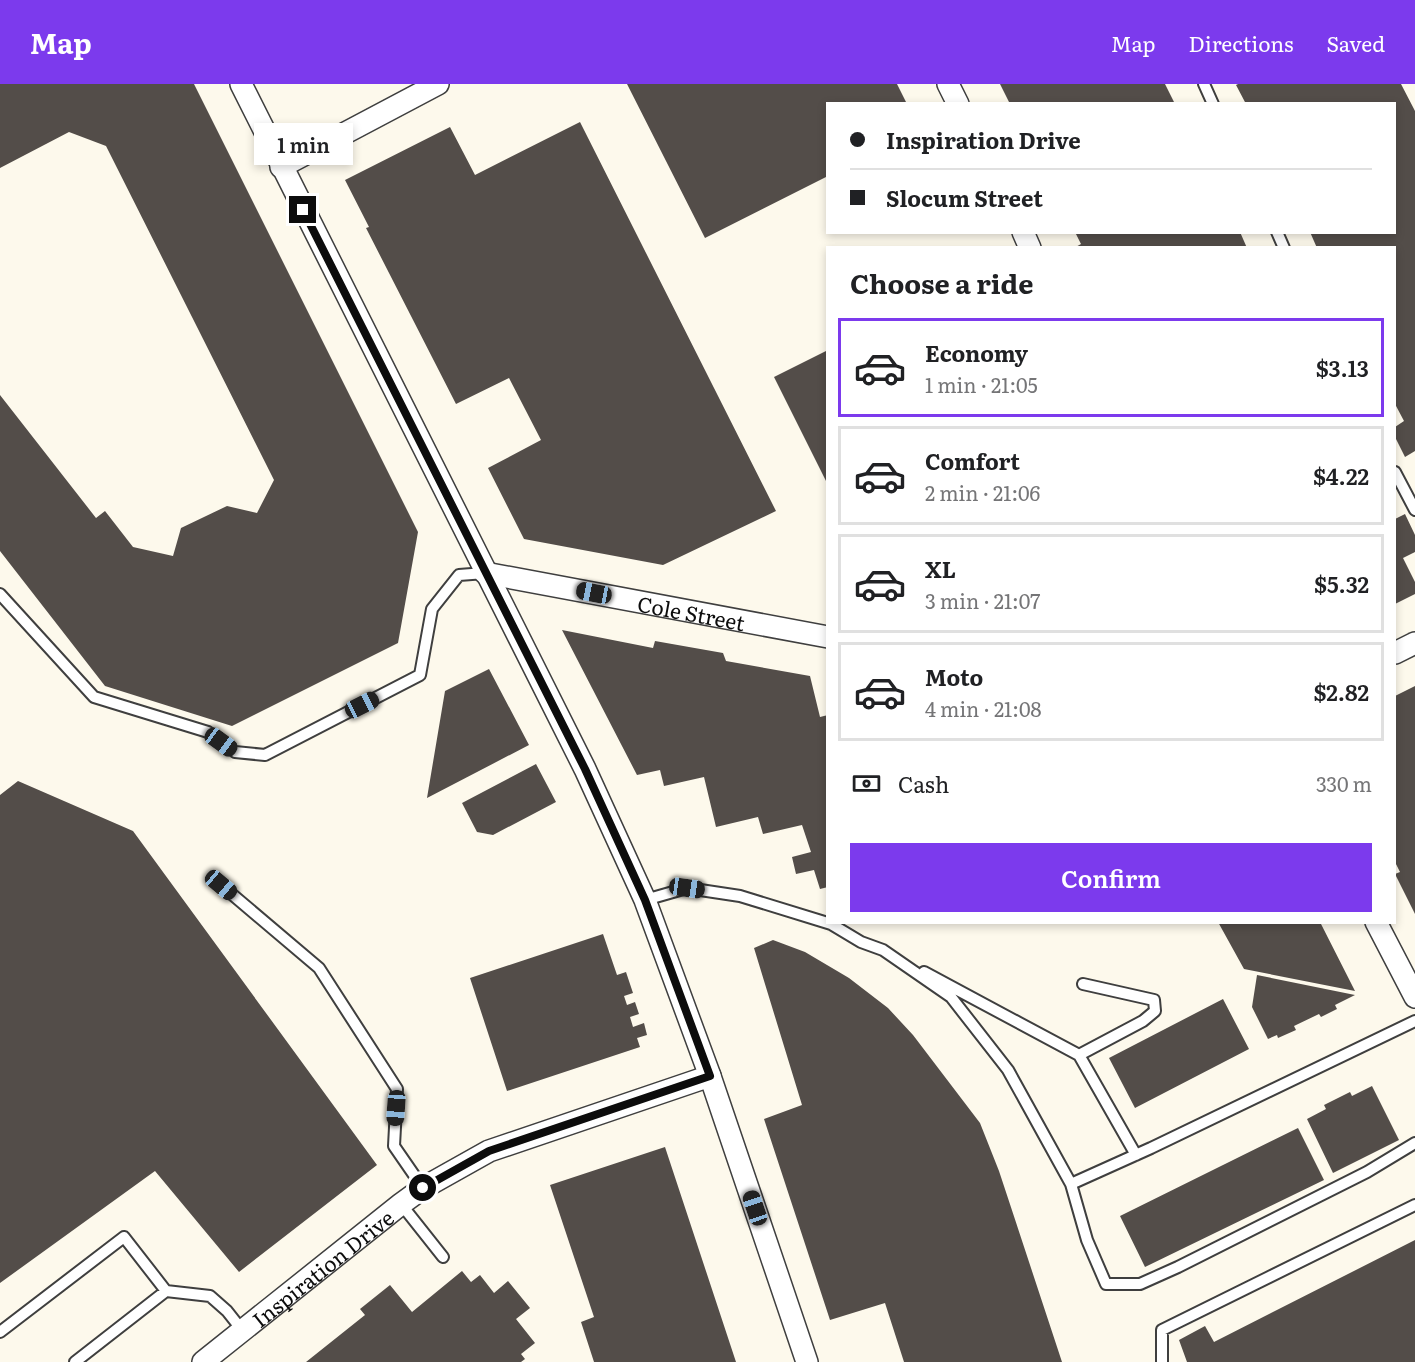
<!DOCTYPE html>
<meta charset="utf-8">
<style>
:root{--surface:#fff;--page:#f2f2f2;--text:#202124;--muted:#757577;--line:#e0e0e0;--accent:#7c3aed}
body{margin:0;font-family:Literata,serif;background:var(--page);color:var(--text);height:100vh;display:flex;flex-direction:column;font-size:22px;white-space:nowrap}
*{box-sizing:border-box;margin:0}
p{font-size:20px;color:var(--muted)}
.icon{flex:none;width:33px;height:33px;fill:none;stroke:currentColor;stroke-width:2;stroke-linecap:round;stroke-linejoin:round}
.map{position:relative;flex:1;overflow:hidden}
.panel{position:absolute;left:826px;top:162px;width:570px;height:678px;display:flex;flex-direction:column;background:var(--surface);border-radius:0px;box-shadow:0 3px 9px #0003}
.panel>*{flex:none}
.top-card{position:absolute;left:826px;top:18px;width:570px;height:132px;border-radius:0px;box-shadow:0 3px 9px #0003;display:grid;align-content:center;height:132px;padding:0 24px;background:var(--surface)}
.end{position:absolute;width:27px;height:27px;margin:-14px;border:8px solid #0c0c0c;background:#fff;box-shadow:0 0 0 3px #fff}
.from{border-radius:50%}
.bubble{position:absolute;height:42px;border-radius:0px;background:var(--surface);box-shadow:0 3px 9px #0003;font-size:20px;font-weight:600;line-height:42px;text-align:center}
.car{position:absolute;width:18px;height:36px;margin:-18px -9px;border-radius:8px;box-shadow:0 0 4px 2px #0007;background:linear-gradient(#222 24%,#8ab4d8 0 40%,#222 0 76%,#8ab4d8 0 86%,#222 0)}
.top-card b{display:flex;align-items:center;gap:21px;height:57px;font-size:22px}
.top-card b+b{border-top:2px solid var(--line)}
.top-card i{width:15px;height:15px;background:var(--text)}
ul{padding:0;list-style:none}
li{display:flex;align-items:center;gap:18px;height:99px;margin:0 12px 9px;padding:0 12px;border:3px solid var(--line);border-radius:0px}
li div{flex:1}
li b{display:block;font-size:22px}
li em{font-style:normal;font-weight:600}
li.active{border-color:var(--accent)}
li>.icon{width:54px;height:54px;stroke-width:1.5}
h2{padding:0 24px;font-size:27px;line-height:72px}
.pay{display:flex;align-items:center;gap:15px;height:66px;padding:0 24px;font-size:22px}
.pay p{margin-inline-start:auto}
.action{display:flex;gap:12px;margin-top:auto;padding:12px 24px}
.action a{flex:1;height:69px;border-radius:0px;background:var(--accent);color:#fff;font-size:24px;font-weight:600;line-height:69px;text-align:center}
header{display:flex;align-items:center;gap:36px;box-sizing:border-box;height:84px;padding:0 30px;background:var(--accent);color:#fff}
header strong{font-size:28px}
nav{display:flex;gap:33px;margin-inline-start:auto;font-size:21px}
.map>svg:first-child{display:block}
.building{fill:#534d49}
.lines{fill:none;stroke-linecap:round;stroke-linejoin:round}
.service-casing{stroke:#3f3f3f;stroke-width:14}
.minor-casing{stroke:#3f3f3f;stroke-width:24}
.service{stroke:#fff;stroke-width:10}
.minor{stroke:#fff;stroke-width:21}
.route{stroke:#0c0c0c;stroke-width:8}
.labels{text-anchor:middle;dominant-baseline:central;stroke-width:6;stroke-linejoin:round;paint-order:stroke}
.street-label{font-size:21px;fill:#0c0c0c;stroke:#fff}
</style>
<header>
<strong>Map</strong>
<nav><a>Map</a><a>Directions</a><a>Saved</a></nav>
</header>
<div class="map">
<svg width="1415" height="1278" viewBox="0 0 1415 1278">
<rect width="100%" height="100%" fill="#fdf9ec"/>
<path class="building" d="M0,0h194l224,448 -20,111 -166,83 -127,-40 -105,-135v-156l96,123 9,-7 28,36 40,9 8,-28 46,-22 30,7 17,-33 -168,-334 -37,-14 -69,36z
M627,0h270l10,20h-79v72l-123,62z
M1000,0h165l10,20h-165z
M1238,0h163l14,27v340l-10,6 -10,-20v-10l9,-6 -9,-17v-156h-78l-7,-16h85v-128h-149l-10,-19z
M580,38l196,389 -113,54 -139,-26 -36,-71 53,-28 -32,-62 -53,26 -90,-176 3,-1 -24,-47 105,-53 25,48z
M1075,148h165l7,16h-173l7,-4z
M828,266v135l-54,-108z
M1405,430l10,21v17l-12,6 12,24v12l-20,10v-85z
M562,546l91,18 2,-7 68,12 3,8 84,15 10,41 8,-2v172l-8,2 -6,-19 -18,4 -4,-17 19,-5 -9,-27 -39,9 -5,-17 -42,10 -12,-50 -40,9 -4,-16 -23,5z
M489,585l40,76 -102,53 18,-107z
M1415,602v228l-20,-40 5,-2 -5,-10v-166z
M536,680l20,38 -63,33 -16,-3 -15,-29z
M18,697l115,50 244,334 -138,107 -84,-101 -155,112v-488z
M1218,838h102l35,69 -111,-22z
M603,850l14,41 9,-3 7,21 -9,3 3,9 8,-3 4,12 -9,3 3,10 11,-4 3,12 -10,3 3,9 -133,44 -37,-113z
M773,856l32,12 44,26 39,30 25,27 67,88 19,48 63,191h-158l-19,-59 -55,17 -66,-201 38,-14 -48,-157z
M1257,891l98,20 -20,10 2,4 -16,8 -2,-3 -25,12 2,4 -18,8 -1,-3 -9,4 -16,-32z
M1223,915l26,50 -114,59 -26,-50z
M1372,1002l27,54 -66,33 -26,-54 19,-10 -2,-4 26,-13 2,4z
M1298,1044l26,52 -179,87 -25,-51z
M665,1063l71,215h-142l-13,-40 13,-5 -44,-132z
M1415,1156v122h-228l-8,-22 26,-14 9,16z
M462,1187l9,11 9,-7 14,18 14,-12 22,27 -14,11 19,24 -14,11 4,5 -4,3h-215l59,-47 -5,-6 30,-24 22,27z"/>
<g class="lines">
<g class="service-casing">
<path id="service" d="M1204,0l9,20
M1277,148l7,16
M1395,388l20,38
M0,510l94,103 114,35 27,20 30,3 155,-80 12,-66 27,-34 26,-2
M221,801l98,83 78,121 -3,57 29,42
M645,816l42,-12 53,8 91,28 30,18 22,8 68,47 57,73 63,114 80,-36 264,-127
M924,888l155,83 57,100
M1079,971l64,-34 12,-10 -1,-11 -71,-16
M1071,1100l16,56 19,44h34l38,-17 189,-95 48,-29
M401,1120l42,53
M0,1248l124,-95 42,54
M75,1278l91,-71 44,5 17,15 15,19
M1162,1278v-32l253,-125"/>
</g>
<g class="minor-casing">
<g id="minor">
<path d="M241,0l344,685 60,131 65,176 97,286"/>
<path d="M948,0l10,20"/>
<path d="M281,83l157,-83"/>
<path d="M1023,148l7,16"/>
<path id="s1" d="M485,489l343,64"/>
<path d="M1395,569l20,-10"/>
<path d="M1376,838l39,75"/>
<path id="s2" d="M203,1278l198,-158 22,-16 66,-37 221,-75"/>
</g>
</g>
<use href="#service" class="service"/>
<use href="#minor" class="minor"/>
</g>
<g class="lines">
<path class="route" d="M303,126l282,559 60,131 65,176 -221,75 -66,37"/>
</g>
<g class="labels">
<g class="street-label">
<text stroke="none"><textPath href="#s1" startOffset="210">Cole Street</textPath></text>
<text stroke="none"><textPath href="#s2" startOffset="152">Inspiration Drive</textPath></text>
</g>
</g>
</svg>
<i class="end from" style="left:423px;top:1104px"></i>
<i class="end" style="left:303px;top:126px"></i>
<div class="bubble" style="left:254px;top:39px;width:99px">1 min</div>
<i class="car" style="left:594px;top:509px;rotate:281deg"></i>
<i class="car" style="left:362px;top:621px;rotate:63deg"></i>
<i class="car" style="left:221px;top:658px;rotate:126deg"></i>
<i class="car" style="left:221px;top:801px;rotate:130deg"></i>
<i class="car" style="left:687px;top:804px;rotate:98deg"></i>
<i class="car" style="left:396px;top:1024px;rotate:184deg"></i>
<i class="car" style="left:755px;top:1124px;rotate:341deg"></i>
<div class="top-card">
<b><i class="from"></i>Inspiration Drive</b>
<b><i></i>Slocum Street</b>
</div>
<section class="panel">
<h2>Choose a ride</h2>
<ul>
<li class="active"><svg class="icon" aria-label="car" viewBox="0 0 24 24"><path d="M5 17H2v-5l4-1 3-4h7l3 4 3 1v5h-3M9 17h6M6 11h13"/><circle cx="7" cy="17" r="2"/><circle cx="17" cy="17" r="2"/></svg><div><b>Economy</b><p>1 min · 21:05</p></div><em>$3.13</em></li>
<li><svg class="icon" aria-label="car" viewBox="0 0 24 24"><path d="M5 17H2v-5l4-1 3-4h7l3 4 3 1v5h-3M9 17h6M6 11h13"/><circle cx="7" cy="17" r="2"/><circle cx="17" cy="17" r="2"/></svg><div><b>Comfort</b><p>2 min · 21:06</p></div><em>$4.22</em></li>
<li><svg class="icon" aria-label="car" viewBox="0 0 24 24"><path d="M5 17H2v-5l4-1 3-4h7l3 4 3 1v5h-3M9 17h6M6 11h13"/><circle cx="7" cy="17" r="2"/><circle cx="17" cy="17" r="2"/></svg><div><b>XL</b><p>3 min · 21:07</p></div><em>$5.32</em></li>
<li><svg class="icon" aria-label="car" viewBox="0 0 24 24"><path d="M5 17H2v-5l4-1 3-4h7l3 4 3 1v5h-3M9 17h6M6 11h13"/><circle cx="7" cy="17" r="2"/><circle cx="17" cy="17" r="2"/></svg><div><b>Moto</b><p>4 min · 21:08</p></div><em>$2.82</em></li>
</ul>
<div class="pay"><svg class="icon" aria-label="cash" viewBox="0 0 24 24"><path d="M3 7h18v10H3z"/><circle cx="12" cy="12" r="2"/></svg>Cash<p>330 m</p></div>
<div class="action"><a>Confirm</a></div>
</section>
</div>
